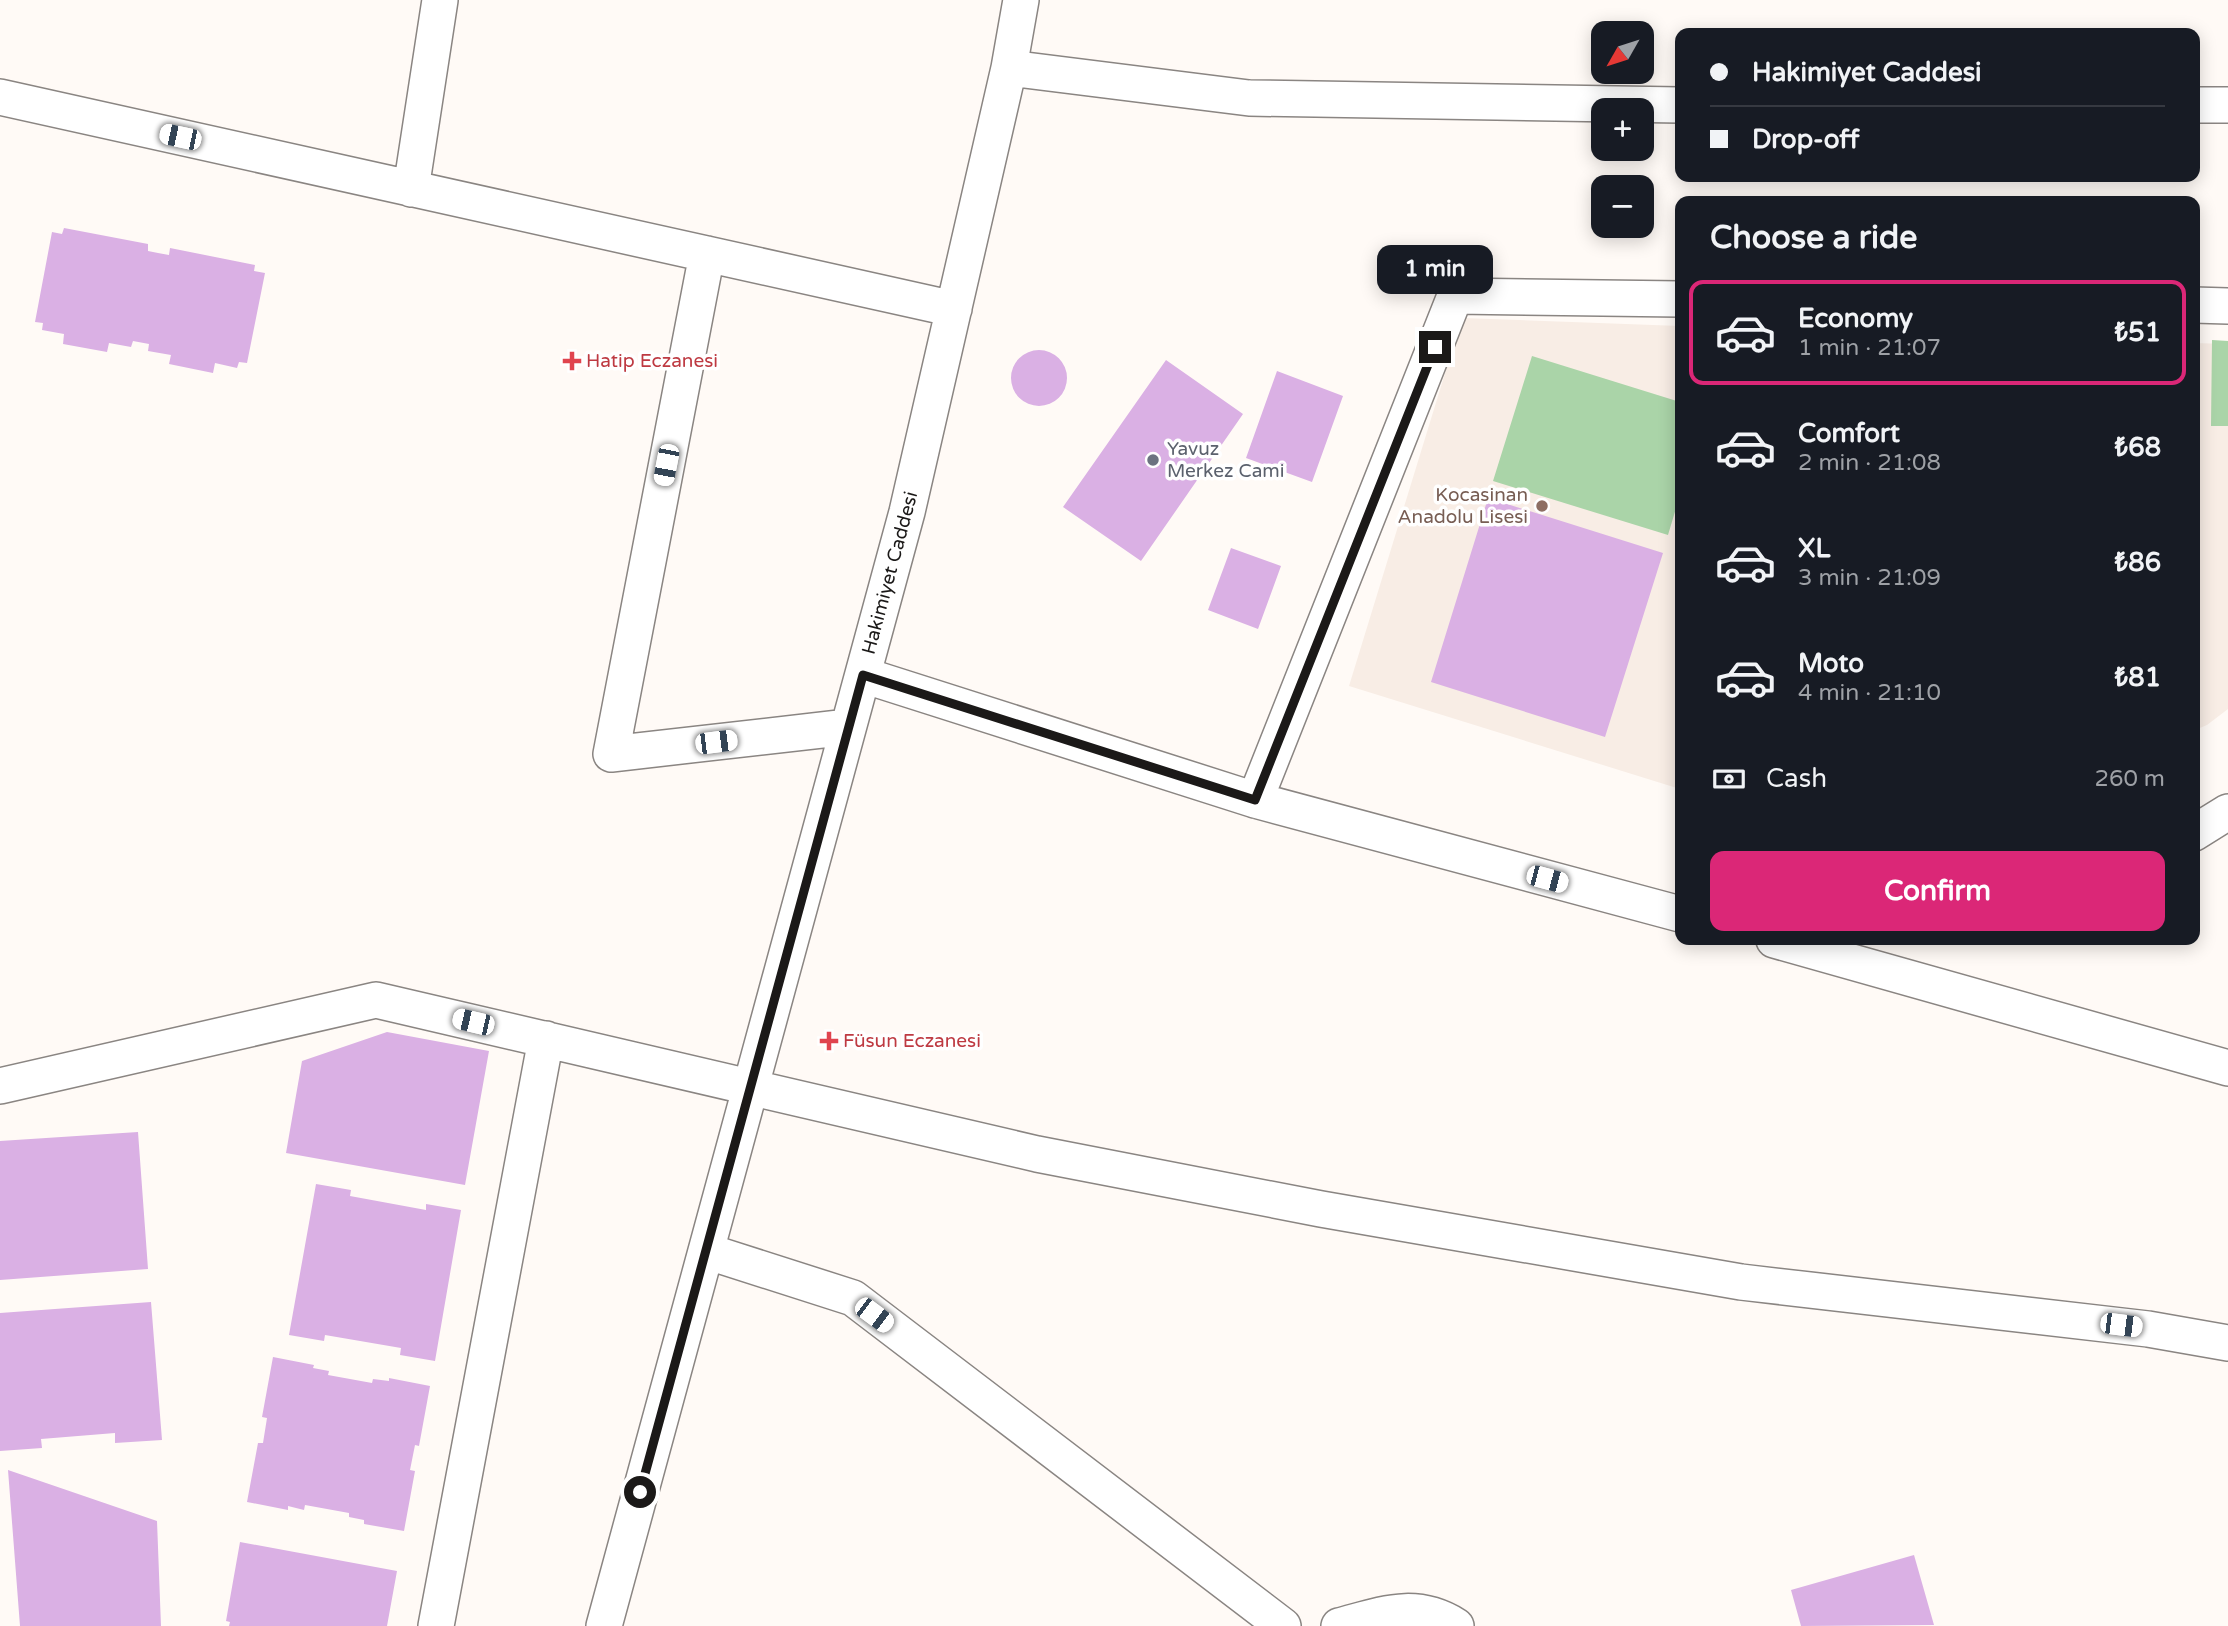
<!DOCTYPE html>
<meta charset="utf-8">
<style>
:root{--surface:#171b24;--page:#242831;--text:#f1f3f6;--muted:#9ea1a6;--line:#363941;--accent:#db2777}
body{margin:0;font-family:"Varela Round",sans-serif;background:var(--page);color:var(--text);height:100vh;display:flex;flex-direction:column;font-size:26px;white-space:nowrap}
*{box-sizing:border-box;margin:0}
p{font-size:23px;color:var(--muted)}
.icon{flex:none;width:38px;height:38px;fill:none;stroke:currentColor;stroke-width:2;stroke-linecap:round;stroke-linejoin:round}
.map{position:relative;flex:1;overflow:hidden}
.side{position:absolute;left:1675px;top:196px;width:525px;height:749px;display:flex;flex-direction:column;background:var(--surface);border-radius:14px;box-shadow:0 4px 18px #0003}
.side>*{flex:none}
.top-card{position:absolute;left:1675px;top:28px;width:525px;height:154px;border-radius:14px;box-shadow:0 4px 18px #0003;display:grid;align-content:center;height:154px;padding:0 35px;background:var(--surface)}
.needle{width:46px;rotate:231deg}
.fabs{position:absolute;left:1591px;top:21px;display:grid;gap:14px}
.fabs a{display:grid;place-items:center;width:63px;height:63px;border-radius:14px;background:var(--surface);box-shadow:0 4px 18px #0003;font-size:35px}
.end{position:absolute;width:32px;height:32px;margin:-16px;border:9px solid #1b1918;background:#fff;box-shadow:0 0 0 4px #fff}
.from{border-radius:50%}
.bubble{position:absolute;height:49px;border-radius:14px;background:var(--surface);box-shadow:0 4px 18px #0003;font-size:23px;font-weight:800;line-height:49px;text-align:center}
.car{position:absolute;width:21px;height:42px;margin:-21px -10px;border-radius:9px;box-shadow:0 0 5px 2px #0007;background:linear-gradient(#fff 24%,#345 0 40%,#fff 0 76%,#345 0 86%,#fff 0)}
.top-card b{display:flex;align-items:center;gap:24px;height:66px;font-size:26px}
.top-card b+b{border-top:2px solid var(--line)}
.top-card i{width:18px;height:18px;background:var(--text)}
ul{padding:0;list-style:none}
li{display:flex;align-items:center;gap:21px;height:105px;margin:0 14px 10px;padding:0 21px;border:4px solid transparent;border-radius:14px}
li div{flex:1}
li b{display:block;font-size:26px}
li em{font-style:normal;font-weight:800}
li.current{border-color:var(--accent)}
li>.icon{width:63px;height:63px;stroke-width:1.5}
h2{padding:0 35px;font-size:32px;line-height:84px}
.pay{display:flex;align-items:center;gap:18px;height:77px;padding:0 35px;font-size:26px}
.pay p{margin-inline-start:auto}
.action{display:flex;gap:14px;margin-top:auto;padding:14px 35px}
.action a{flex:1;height:80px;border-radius:14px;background:var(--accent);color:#fff;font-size:28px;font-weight:800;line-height:80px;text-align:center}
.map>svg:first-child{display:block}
.built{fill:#f8ede5}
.green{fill:#aad4a8}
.building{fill:#dab0e4}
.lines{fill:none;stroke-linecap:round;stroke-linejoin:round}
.minor-casing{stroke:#8a8582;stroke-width:38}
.minor{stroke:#fff;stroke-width:35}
.route{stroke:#1b1918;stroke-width:9}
.health-dot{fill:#e0444e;stroke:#fff;stroke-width:2.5}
.worship-dot{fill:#6b7280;stroke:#fff;stroke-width:2.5}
.education-dot{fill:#8d6e63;stroke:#fff;stroke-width:2.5}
.labels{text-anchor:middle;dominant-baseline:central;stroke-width:7;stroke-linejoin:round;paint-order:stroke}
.health-label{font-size:19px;fill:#be3a42;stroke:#fff;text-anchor:start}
.worship-label{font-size:19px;fill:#5b616d;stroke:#fff;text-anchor:start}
.education-label{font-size:19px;fill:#785e54;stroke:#fff;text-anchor:end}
.street-label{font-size:19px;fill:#1b1918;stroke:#fff}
</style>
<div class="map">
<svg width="2228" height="1626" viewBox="0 0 2228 1626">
<rect width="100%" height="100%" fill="#fffaf6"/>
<path class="built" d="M1462,318l218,8v463l-331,-103z
M2194,343l34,1v365l-21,16 -12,5z"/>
<path class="green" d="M2212,340l16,1v85h-17z
M1532,356l148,46v93l-12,40 -175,-54z"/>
<path class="building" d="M64,228l84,16v7l10,2 11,2 1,-7 85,17 -1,6 11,2 -18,90 -8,-1 -2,6 -22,-5 -2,10 -44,-9 2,-9 -23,-4 1,-7 -16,-3 -2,6 -22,-4 -2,9 -44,-8 1,-10 -22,-4 1,-7 -8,-1 17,-90 10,2z
M1011 378a28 28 0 1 1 56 0a28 28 0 1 1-56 0Z
M1166,360l77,54 -102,147 -78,-54z
M1277,371l66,25 -31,86 -66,-24z
M1488,498l175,55 -58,184 -174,-55z
M1231,548l50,18 -23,63 -50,-19z
M387,1032l102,19 -24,134 -179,-32 16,-92z
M138,1132l10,137 -148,11v-139z
M316,1184l35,6 -1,6 76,14v-6l35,6 -26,151 -35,-6 1,-7 -76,-13 -1,6 -35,-6z
M151,1302l11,138 -47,3v-10l-74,6 1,9 -42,3v-138z
M273,1357l41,8 -1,3 16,3 -1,4 44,8 1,-4 16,2v-3l41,8 -11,60 -4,-1 -5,25 5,1 -11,60 -40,-7v-4l-15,-3v-4l-44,-8 -1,5 -16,-4v4l-41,-8 11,-59h5l4,-25 -5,-1z
M8,1470l149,51 4,105h-141z
M240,1542l157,29 -10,55h-158l1,-4 -4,-1z
M1914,1555l20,70 -133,1 -10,-36z"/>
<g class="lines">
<g class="minor-casing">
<path id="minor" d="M1009,68l240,30 431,7
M0,97l954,212
M2194,105h34
M411,189l29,-189
M707,254l-96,500 237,-27
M2194,305l34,1
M863,675l392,125 425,114
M1255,800l200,-504 225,3
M2194,833l34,-21
M1774,940l454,128
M0,1086l376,-86 661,154 284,55 420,73 407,47 80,14
M706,1251l147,47 430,328
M436,1626l110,-587
M604,1626l303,-1114 102,-444 12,-68
M1339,1626c42,-11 76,-26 117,0"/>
</g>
<use href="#minor" class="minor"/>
</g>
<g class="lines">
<path class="route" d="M640,1492l223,-817 392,125 180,-453"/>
</g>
<g class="health-dot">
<path d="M568.5 350.5h7v7h7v7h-7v7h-7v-7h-7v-7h7z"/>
<path d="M825.5 1030.5h7v7h7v7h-7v7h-7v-7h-7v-7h7z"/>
</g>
<circle class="worship-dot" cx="1153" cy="460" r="7"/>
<circle class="education-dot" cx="1542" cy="506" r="7"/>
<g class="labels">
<g class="health-label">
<text x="586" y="361">Hatip Eczanesi</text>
<text x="843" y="1041">Füsun Eczanesi</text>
</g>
<g class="worship-label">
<text x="1167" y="449">Yavuz<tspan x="1167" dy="22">Merkez Cami</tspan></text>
</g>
<g class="education-label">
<text x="1528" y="495">Kocasinan<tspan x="1528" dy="22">Anadolu Lisesi</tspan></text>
</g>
<g class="street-label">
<text transform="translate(890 573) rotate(-75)">Hakimiyet Caddesi</text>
</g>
</g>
</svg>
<div class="fabs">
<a><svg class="needle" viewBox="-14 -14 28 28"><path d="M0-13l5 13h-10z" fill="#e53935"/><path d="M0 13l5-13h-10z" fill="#9ea1a6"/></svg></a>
<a>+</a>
<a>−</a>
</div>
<i class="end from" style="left:640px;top:1492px"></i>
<i class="end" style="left:1435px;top:347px"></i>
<div class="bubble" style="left:1377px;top:245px;width:116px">1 min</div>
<i class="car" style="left:180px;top:137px;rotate:282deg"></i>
<i class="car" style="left:666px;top:465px;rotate:191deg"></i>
<i class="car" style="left:716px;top:742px;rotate:83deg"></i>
<i class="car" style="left:1547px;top:879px;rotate:105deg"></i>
<i class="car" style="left:473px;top:1022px;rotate:283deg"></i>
<i class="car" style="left:874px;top:1315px;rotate:127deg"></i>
<i class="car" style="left:2121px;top:1325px;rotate:97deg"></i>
<div class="top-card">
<b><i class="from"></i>Hakimiyet Caddesi</b>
<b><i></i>Drop-off</b>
</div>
<section class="side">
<h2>Choose a ride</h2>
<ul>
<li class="current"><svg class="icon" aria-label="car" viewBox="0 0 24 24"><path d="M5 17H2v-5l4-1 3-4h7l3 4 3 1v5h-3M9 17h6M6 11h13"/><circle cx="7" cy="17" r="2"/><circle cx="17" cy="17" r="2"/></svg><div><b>Economy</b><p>1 min · 21:07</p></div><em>₺51</em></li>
<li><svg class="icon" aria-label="car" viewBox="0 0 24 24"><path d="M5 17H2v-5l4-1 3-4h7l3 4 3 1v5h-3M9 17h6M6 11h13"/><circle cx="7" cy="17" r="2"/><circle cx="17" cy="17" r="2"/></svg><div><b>Comfort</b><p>2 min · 21:08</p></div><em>₺68</em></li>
<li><svg class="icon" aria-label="car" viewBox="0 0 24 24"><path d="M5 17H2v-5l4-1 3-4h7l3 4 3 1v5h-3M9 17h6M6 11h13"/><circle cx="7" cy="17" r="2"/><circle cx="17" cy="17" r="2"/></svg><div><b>XL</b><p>3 min · 21:09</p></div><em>₺86</em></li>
<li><svg class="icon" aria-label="car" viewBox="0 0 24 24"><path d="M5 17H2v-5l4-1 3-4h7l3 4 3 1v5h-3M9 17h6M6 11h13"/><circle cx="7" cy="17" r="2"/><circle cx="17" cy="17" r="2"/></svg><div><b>Moto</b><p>4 min · 21:10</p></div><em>₺81</em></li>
</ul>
<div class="pay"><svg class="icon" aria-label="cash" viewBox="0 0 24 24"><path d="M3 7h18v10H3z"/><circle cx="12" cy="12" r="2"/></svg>Cash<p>260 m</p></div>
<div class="action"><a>Confirm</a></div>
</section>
</div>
